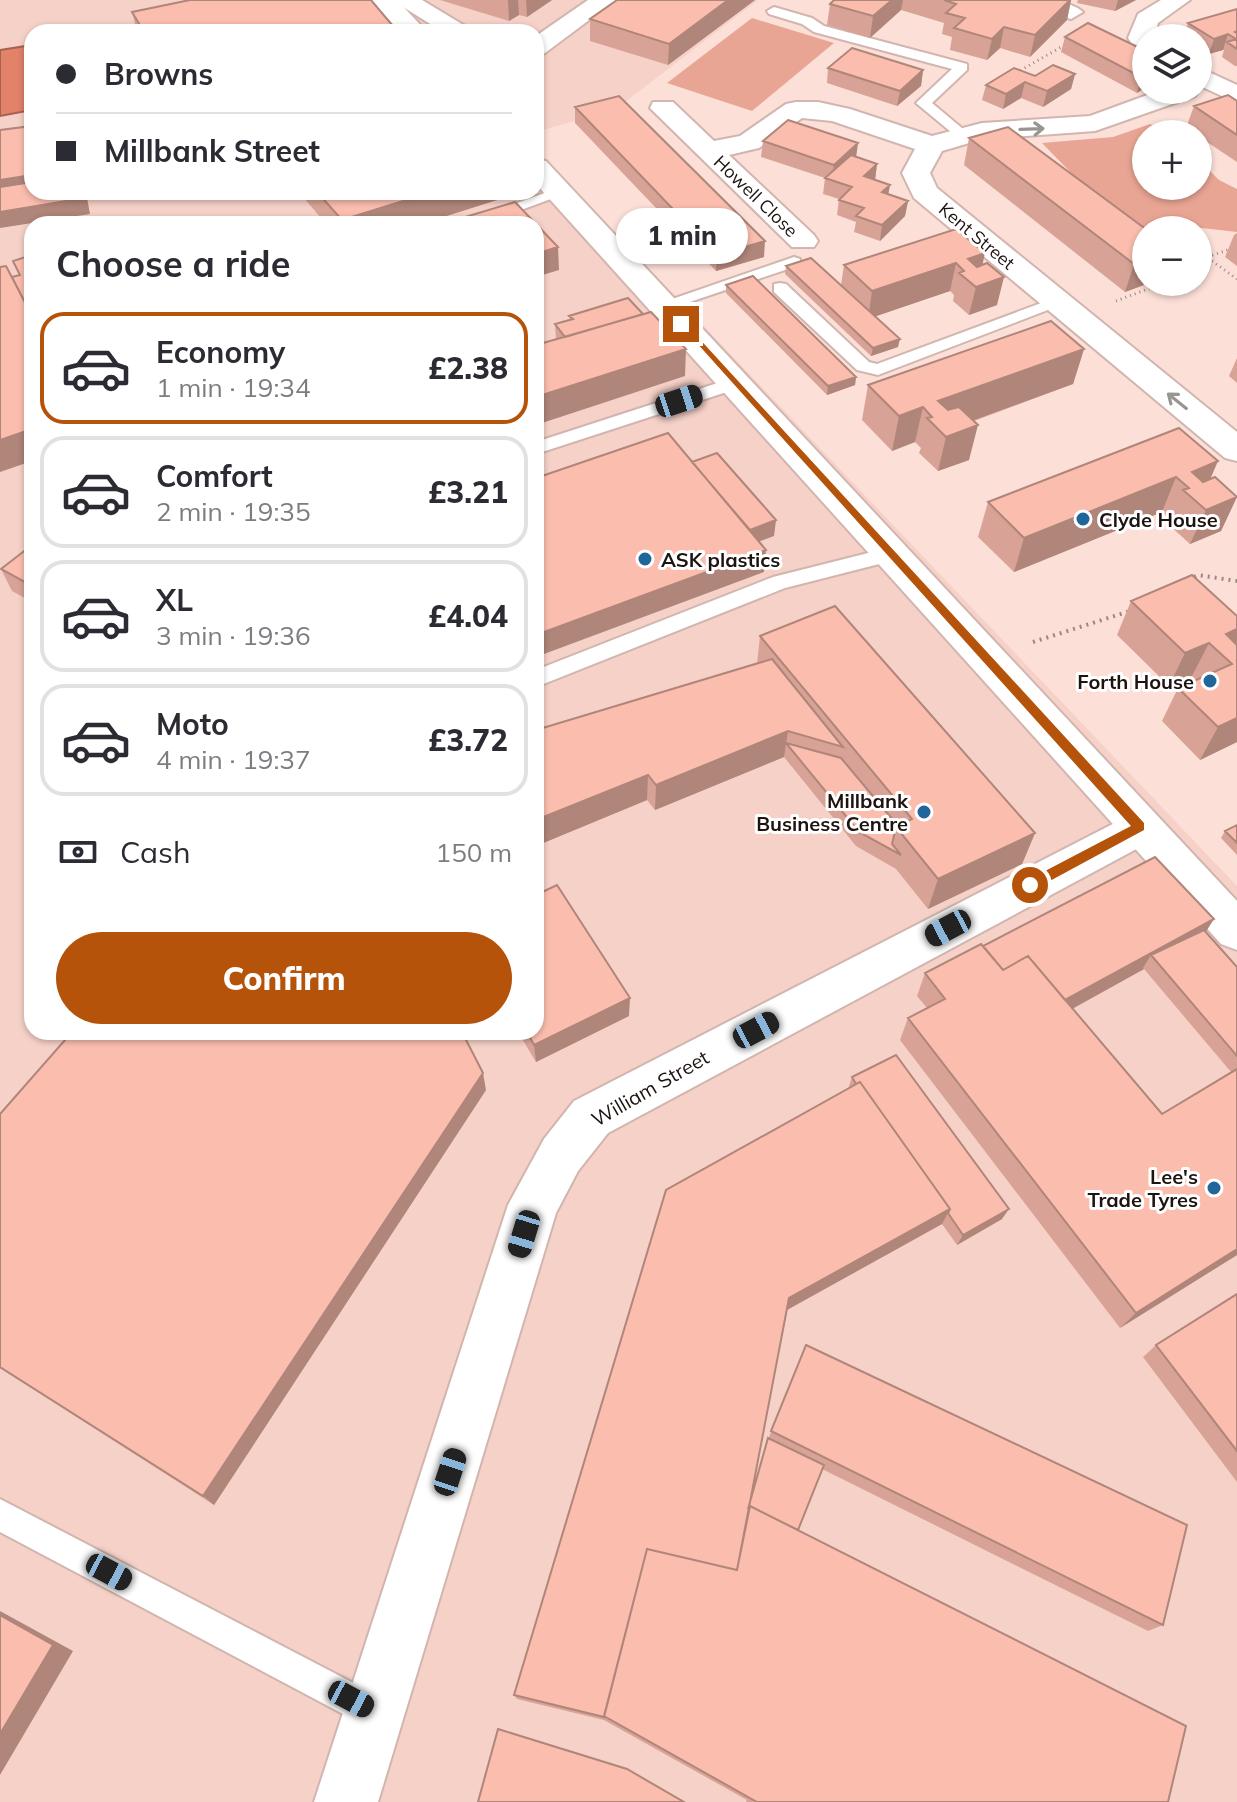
<!DOCTYPE html>
<meta charset="utf-8">
<style>
:root{--surface:#fff;--page:#f7f7f7;--text:#2b2b33;--muted:#7c7c81;--line:#e1e1e2;--accent:#b45309}
body{margin:0;font-family:Mulish,sans-serif;background:var(--page);color:var(--text);height:100vh;display:flex;flex-direction:column;font-size:30px;white-space:nowrap}
*{box-sizing:border-box;margin:0}
p{font-size:26px;color:var(--muted)}
.icon{flex:none;width:44px;height:44px;fill:none;stroke:currentColor;stroke-width:2;stroke-linecap:round;stroke-linejoin:round}
.map{position:relative;flex:1;overflow:hidden}
.panel{position:absolute;left:24px;top:216px;width:520px;height:824px;display:flex;flex-direction:column;background:var(--surface);border-radius:24px;box-shadow:0 2px 6px #0004}
.panel>*{flex:none}
.guide{position:absolute;left:24px;top:24px;width:520px;height:176px;border-radius:24px;box-shadow:0 2px 6px #0004;display:grid;align-content:center;height:176px;padding:0 32px;background:var(--surface)}
.tools{position:absolute;left:1132px;top:24px;display:grid;gap:16px}
.tools a{display:grid;place-items:center;width:80px;height:80px;border-radius:50%;background:var(--surface);box-shadow:0 2px 6px #0004;font-size:40px}
.end{position:absolute;width:36px;height:36px;margin:-18px;border:10px solid #b45309;background:#fff;box-shadow:0 0 0 4px #fff}
.from{border-radius:50%}
.bubble{position:absolute;height:56px;border-radius:28px;background:var(--surface);box-shadow:0 2px 6px #0004;font-size:26px;font-weight:800;line-height:56px;text-align:center}
.car{position:absolute;width:24px;height:48px;margin:-24px -12px;border-radius:10px;box-shadow:0 0 6px 2px #0007;background:linear-gradient(#222 24%,#8ab4d8 0 40%,#222 0 76%,#8ab4d8 0 86%,#222 0)}
.guide b{display:flex;align-items:center;gap:28px;height:76px;font-size:30px}
.guide b+b{border-top:2px solid var(--line)}
.guide i{width:20px;height:20px;background:var(--text)}
ul{padding:0;list-style:none}
li{display:flex;align-items:center;gap:24px;height:112px;margin:0 16px 12px;padding:0 16px;border:4px solid var(--line);border-radius:24px}
li div{flex:1}
li b{display:block;font-size:30px}
li em{font-style:normal;font-weight:800}
li.on{border-color:var(--accent)}
li>.icon{width:72px;height:72px;stroke-width:1.5}
h2{padding:0 32px;font-size:36px;line-height:96px}
.pay{display:flex;align-items:center;gap:20px;height:88px;padding:0 32px;font-size:30px}
.pay p{margin-inline-start:auto}
.action{display:flex;gap:16px;margin-top:auto;padding:16px 32px}
.action a{flex:1;height:92px;border-radius:48px;background:var(--accent);color:#fff;font-size:32px;font-weight:800;line-height:92px;text-align:center}
.map>svg:first-child{display:block}
.built{fill:#f6d1c8;fill-rule:evenodd}
.green{fill:#e9a593}
.water{fill:#e28269;stroke:#a7614e;stroke-width:2}
.lines{fill:none;stroke-linecap:round;stroke-linejoin:round}
.service-casing{stroke:#d1b5ae;stroke-width:4}
.minor-casing{stroke:#d1b5ae;stroke-width:4}
.tertiary-casing{stroke:#d1b5ae;stroke-width:4}
.path-far1{stroke:#9c8882;stroke-width:3;stroke-dasharray:1 4;stroke-linecap:butt}
.path{stroke:#9c8882;stroke-width:4;stroke-dasharray:2 5;stroke-linecap:butt}
.service{fill:#fff;fill-rule:evenodd}
.minor{fill:#fff;fill-rule:evenodd}
.tertiary{fill:#fff;fill-rule:evenodd}
.wall{fill:#d8a396;fill-rule:evenodd}
.shaded-wall{fill:#b0857a}
.building{fill:#fbbeae;stroke:#b0857a;stroke-width:2}
.oneway{stroke:#999593}
.route{fill:#b45309}
.poi-dot{fill:#1f669a;stroke:#fff;stroke-width:3}
.labels{text-anchor:middle;dominant-baseline:central;stroke-width:6;stroke-linejoin:round;paint-order:stroke}
.far-street-label{font-size:18px;fill:#1d1310;stroke:#fff}
.poi-label{font-size:20px;font-weight:bold;fill:#1d1310;stroke:#fff;text-anchor:end}
.street-label{font-size:20px;fill:#1d1310;stroke:#fff}
</style>
<div class="map">
<svg width="1237" height="1802" viewBox="0 0 1237 1802">
<rect width="100%" height="100%" fill="#fce0d8"/>
<path class="built" d="M0,0h758l-142,109 -80,23v-100h-504v13l-32,5z
M32,110v82h504v-42l701,736v916h-1237v-1686zM32,224h504v808h-504z"/>
<path class="green" d="M752,18l82,25 -82,68 -85,-28z
M1150,124l22,10h-26v52h52v-27l21,21 18,9v43l-35,-4 -56,2 -71,-53 -33,-34 71,-6z"/>
<path class="water" d="M32,45v65l-32,6v-66z"/>
<g class="lines">
<g class="service-casing">
<path id="service" d="M774,7l38,11 12,8 143,38v6l-35,33 37,31 -12,3 -41,-34 36,-34 -138,-37 -12,-8 -33,-10 -2,-3z
M553,190l14,3 -84,31h-24z
M794,257l6,2v6l-131,44h-12l-2,-4z
M780,283l6,1 83,78 8,2 175,-65 6,-1 8,5 -188,72 -21,-5 -83,-78v-8z
M733,378l6,2v8l-203,66v-12z
M888,548l7,2 3,5 -3,5 -110,28 -249,99v-17l237,-93z
M0,1499l386,201 5,12 -5,12 -12,5 -12,-5 -362,-192z"/>
</g>
<g class="minor-casing">
<path id="minor" d="M392,0h30l53,32h-32z
M588,0h28l-71,53 -9,3v-20z
M1019,0c19,0 52,0 64,12l-12,7 -49,-14z
M1161,0h29l-32,23 -4,15h-8v16l-9,-3 -9,-13 10,-24z
M1198,67l39,18v18l-39,-18z
M1198,88l1,2 -4,6 -100,35 -112,8 -41,12 -12,22 7,15 300,244v29l-12,-3 -311,-260 -12,-25 13,-24 -83,-28 -30,-3 -43,30 -30,7 85,80 4,6 -4,6h-22l-142,-139 3,-6h20l41,39 26,-5 46,-32 10,-2h22l32,7 82,27 50,-13 108,-7 71,-26z
M1140,810l15,5 6,12 -6,12 -547,294 -30,38 -22,42 -178,589h-64l194,-597 36,-66 30,-38z"/>
</g>
<g class="tertiary-casing">
<path id="tertiary" d="M371,0h26l30,32h-27z
M536,159l10,2 691,740v49l-16,-6 -685,-760z"/>
</g>
<path class="path-far1" d="M1016,73l47,-27
M1208,258l29,21
M1198,260l39,-13
M1116,301l50,-19"/>
<path class="path" d="M1188,580l10,-5 39,6
M1033,642l97,-31"/>
<use href="#service" class="service"/>
<use href="#minor" class="minor"/>
<use href="#tertiary" class="tertiary"/>
</g>
<path class="wall" d="M440,0h112l-25,17 -8,-2 -10,6z
M755,0l-87,65 -78,-24v-22z
M834,0h237l-4,20 -37,37 -30,-9 -13,12 -37,-10 2,-13 -10,-3 2,-11 -43,-13 -31,28 -43,-13 3,-21z
M1078,0h58l-21,11 -38,-8z
M1237,9v57h-2l-13,-9 2,-7h-1l-14,4 -11,-7v-9h-15l5,-15z
M132,12l266,20h-261z
M1065,37l81,18v32l-9,6 -76,-41z
M828,68l95,2 -2,16 -24,20 -70,-23z
M1075,74l-4,15 -28,18 -22,-9 -18,11 -21,-9 4,-15 49,-9z
M1237,101v61l-39,-26v-2h-3l-9,-6 8,-22z
M575,107l189,150 -48,14 -141,-148z
M969,138l178,92 -1,52h6l-27,10 -161,-127z
M763,141l93,16 21,7 -2,16 15,5 -2,9 20,7 -3,15 -25,25 -26,-9 2,-10 -19,-7 2,-16 -16,-5 2,-16 -64,-21z
M299,192h210l-12,8 -76,24h-95z
M956,229l27,36 14,40 -28,10 -16,-14 1,-6 -4,-4 -75,25 23,31 -27,9 -86,-82 1,-8 55,19 3,-20z
M1237,233v33l-12,-9 9,-22z
M726,285l130,92 -1,8 -28,10 -101,-102z
M569,316l116,60 -129,-37 -1,-15 15,-4z
M1084,349l-11,35 -99,37 -5,39 -31,11 -19,-18 2,-5 -6,-6 -23,9 -30,-31 6,-35z
M1237,358v25l-8,-7z
M1179,428l31,51 27,17 -16,35 -31,13 -22,-20 2,-4 -8,-8 -148,60 -36,-35 10,-35z
M32,545v57l-20,-11 -11,-22z
M1131,601l106,15v126l-37,18 -38,-39 16,-33 18,-8 -4,-4 -23,10 -52,-51z
M760,636l275,197 -13,31 -94,45 -32,-40 -40,-23 -72,-89 -129,53 -8,-10 -111,46v-116l221,-66z
M1237,825v30l-16,-17 4,-7z
M1206,932l31,35v288l-117,73 -220,-288 8,-22 19,-10 -10,-12 8,-23 58,-27zM1144,969l87,103 -69,42 -90,-105z
M629,1016l-93,46 -18,-30h18z
M852,1077l150,142 -45,26 -15,-21 -155,86 -37,189 17,-57 39,-97 357,280 -15,6 -326,-162 -24,61 370,272h-422l1,-2 -143,-80 -87,-21 -3,-4 334,-606z
M486,1090l-272,415 -214,-137v-254z
M1237,1294v188l-94,-125 13,-12z"/>
<path class="shaded-wall" d="M508,0h10l1,15 -10,6z
M526,0h26l-25,17z
M728,0h27l-87,65 1,-21z
M892,0h11l-2,10 -31,28 3,-22z
M1070,0h1l-4,20 -37,37 5,-22z
M1118,0h18l-21,11z
M1004,27l-4,21 -13,12 5,-21z
M1228,34l-5,16 -14,4 5,-15z
M923,70l-2,16 -24,20 3,-15z
M1075,74l-4,15 -28,18 4,-16z
M1146,74v13l-9,6 4,-16z
M1025,82l-4,16 -18,11 3,-15z
M858,143l-2,15 -24,23 2,-16z
M877,164l-2,16 -11,-4z
M32,175v17l-32,12v-24z
M890,185l-3,15 -5,-8z
M83,192h3l4,22 -90,14v-16z
M153,192h25l-24,4z
M432,192h77l-12,8 -76,24h-79v-4z
M908,201l-3,15 -25,25 2,-16z
M765,241l-1,16 -48,14 1,-16z
M558,247l1,23 -23,7v-23z
M985,253l-6,28 -11,-22z
M1146,260v22h6l-27,10 9,-28z
M956,263l-6,28 -82,28 4,-28z
M1004,277l-7,28 -28,10 7,-28z
M900,339l-2,8 -27,9 2,-8z
M686,349l-1,27 -149,49v-28z
M1084,349l-11,35 -132,48 -3,-31z
M856,377l-1,8 -28,10 1,-9z
M923,407l-8,35 -23,9 7,-35z
M978,425l-9,35 -31,11 8,-34z
M32,429v32l-32,11v-32z
M1218,461l-15,35 -11,-24z
M1176,477l-14,35 -148,60 10,-34z
M1237,497l-16,34 -31,13 16,-34z
M776,520l-2,16 -30,11 1,-16z
M766,550l-2,22 -228,85v-22z
M1237,629v14l-8,15 -3,-24z
M1209,643l-17,33 -23,10 16,-33z
M1237,718v24l-37,18 18,-33z
M788,731l-4,26 -129,53 1,-25z
M648,775l-1,25 -111,46v-26z
M1035,833l-13,31 -94,45 10,-30z
M1214,919l-12,19 -51,17 -8,13 1,1 -92,51 9,-18z
M630,998l-1,18 -93,46 -2,-17z
M483,1073l3,17 -272,415 -11,-9z
M950,1209l-8,15 -157,87 4,-13z
M1009,1209l-7,10 -45,26 6,-10z
M1237,1249v6l-117,73 16,-15z
M0,1611l73,40 -73,124z"/>
<path class="building" d="M190,0h181l27,32h-254l-12,-20z
M617,0h111l-59,44 -79,-25z
M834,0h58l-19,16 -43,-12z
M944,0h126l-35,35 -31,-8 -12,12 -38,-11 11,-10 -19,-5 10,-9z
M1237,9v22l-2,1 2,1v16l-10,-7 9,-3 -8,-5 -14,5 -26,-16z
M1088,23l58,28 -4,3 4,1v19l-5,3 -76,-40z
M852,48l71,22 -23,21 -72,-23z
M1053,65l22,9 -28,17 -22,-9 -19,12 -20,-9 28,-17 21,8z
M1228,95l9,6v34l-43,-29z
M619,96l146,145 -48,14 -142,-148z
M788,120l70,23 -24,22 -71,-24z
M32,126v49l-32,5v-50z
M1008,127l139,103 -1,30 -12,4 -165,-126z
M851,155l26,9 -13,12 26,9 -8,7 26,9 -26,24 -26,-9 8,-8 -25,-8 13,-13 -27,-9z
M32,182v10h51l1,6 -84,14v-25z
M317,192h115l-90,28z
M515,202l21,22h-94z
M175,218l5,6h-29z
M536,224l22,23 -22,7z
M956,229l29,24 -17,6 9,8 10,-4 17,14 -28,10 -17,-14 5,-2 -8,-8 -84,28 -28,-26z
M32,255v61l-20,-39 8,-2 -7,-14z
M811,258l89,81 -27,9 -87,-82z
M6,266l26,50v113l-32,11v-173z
M753,276l103,101 -28,9 -102,-101z
M628,298l15,16 -78,23 -10,-13 18,-5 -4,-3z
M651,312l35,37 -150,48v-52z
M1051,321l33,28 -146,52 10,9 11,-3 19,18 -32,12 -19,-19 5,-1 -9,-10 -24,9 -31,-31z
M1179,428l39,33 -26,11 11,10 12,-5 22,20 -31,13 -23,-20 6,-2 -13,-11 -152,61 -36,-36z
M668,433l98,117 -230,85v-157z
M717,453l59,67 -26,10 -58,-68z
M32,545v41l-31,-17z
M1192,575l45,41v13l-11,5 11,11v73l-19,9 -40,-39 54,-24 -23,-21 -24,10 -54,-52z
M835,606l200,227 -97,46 -42,-52 16,-8 -152,-183z
M772,659l71,88 -55,-16 -132,54 -8,-10 -112,45v-90z
M786,743l55,15 57,68 -2,1 -4,17 9,11 -42,-23z
M1237,825v18l-12,-12z
M1155,857l59,62 -149,81 -37,-44 -25,14 -20,-24z
M557,885l73,113 -96,47 -7,-13h9v-137z
M1204,930l33,37v89l-86,-101z
M981,944l22,26 25,-14 134,158 75,-45v180l-101,64 -228,-295 37,-19 -20,-26z
M72,1032h390l21,41 -280,423 -203,-129v-253z
M896,1055l113,154 -46,26 -15,-22 2,-4 -90,-127 -4,2 -4,-7z
M860,1082l90,127 -161,89 -52,272 -90,-21 -43,168 -90,-22 152,-505z
M1237,1294v157l-81,-106z
M806,1345l381,180 -24,100 -392,-194z
M768,1438l56,27 -26,65 -48,-24 -2,3z
M750,1506l436,220 -18,76h-411l-153,-86 43,-167 90,21z
M0,1615l53,30 -53,89z
M498,1729l129,40 57,33h-206z"/>
<defs><path id="oneway-shaft" d="M-6 0H5M1.5-3L5.5 0L1.5 3" fill="none" stroke-width="1.6" stroke-linecap="round" stroke-linejoin="round" transform="scale(2)"/></defs>
<g class="oneway">
<use href="#oneway-shaft" transform="translate(1032 129) rotate(-2)"/>
<use href="#oneway-shaft" transform="translate(1177 401) rotate(-141)"/>
</g>
<path class="route" d="M678,322h6l460,501v7l-109,59h-9v-8l105,-55z"/>
<g class="poi-dot">
<circle cx="1083" cy="519" r="8"/>
<circle cx="645" cy="559" r="8"/>
<circle cx="1210" cy="681" r="8"/>
<circle cx="924" cy="812" r="8"/>
<circle cx="1214" cy="1188" r="8"/>
</g>
<g class="labels">
<g class="far-street-label">
<text transform="translate(756 196) rotate(44)">Howell Close</text>
<text transform="translate(977 236) rotate(40)">Kent Street</text>
</g>
<g class="poi-label">
<text x="1099" y="519" text-anchor="start">Clyde House</text>
<text x="661" y="559" text-anchor="start">ASK plastics</text>
<text x="1194" y="681">Forth House</text>
<text x="908" y="800">Millbank<tspan x="908" dy="23">Business Centre</tspan></text>
<text x="1198" y="1176">Lee's<tspan x="1198" dy="23">Trade Tyres</tspan></text>
</g>
<g class="street-label">
<text transform="translate(650 1088) rotate(-30)">William Street</text>
</g>
</g>
</svg>
<div class="tools">
<a><svg class="icon" aria-label="layers" viewBox="0 0 24 24"><path d="M12 4l9 5-9 5-9-5zM3 14l9 5 9-5"/></svg></a>
<a>+</a>
<a>−</a>
</div>
<i class="end from" style="left:1030px;top:885px"></i>
<i class="end" style="left:681px;top:324px"></i>
<div class="bubble" style="left:616px;top:208px;width:132px">1 min</div>
<i class="car" style="left:679px;top:401px;rotate:72deg"></i>
<i class="car" style="left:948px;top:928px;rotate:242deg"></i>
<i class="car" style="left:756px;top:1030px;rotate:62deg"></i>
<i class="car" style="left:524px;top:1234px;rotate:197deg"></i>
<i class="car" style="left:450px;top:1472px;rotate:18deg"></i>
<i class="car" style="left:109px;top:1572px;rotate:118deg"></i>
<i class="car" style="left:351px;top:1699px;rotate:118deg"></i>
<div class="guide">
<b><i class="from"></i>Browns</b>
<b><i></i>Millbank Street</b>
</div>
<section class="panel">
<h2>Choose a ride</h2>
<ul>
<li class="on"><svg class="icon" aria-label="car" viewBox="0 0 24 24"><path d="M5 17H2v-5l4-1 3-4h7l3 4 3 1v5h-3M9 17h6M6 11h13"/><circle cx="7" cy="17" r="2"/><circle cx="17" cy="17" r="2"/></svg><div><b>Economy</b><p>1 min · 19:34</p></div><em>£2.38</em></li>
<li><svg class="icon" aria-label="car" viewBox="0 0 24 24"><path d="M5 17H2v-5l4-1 3-4h7l3 4 3 1v5h-3M9 17h6M6 11h13"/><circle cx="7" cy="17" r="2"/><circle cx="17" cy="17" r="2"/></svg><div><b>Comfort</b><p>2 min · 19:35</p></div><em>£3.21</em></li>
<li><svg class="icon" aria-label="car" viewBox="0 0 24 24"><path d="M5 17H2v-5l4-1 3-4h7l3 4 3 1v5h-3M9 17h6M6 11h13"/><circle cx="7" cy="17" r="2"/><circle cx="17" cy="17" r="2"/></svg><div><b>XL</b><p>3 min · 19:36</p></div><em>£4.04</em></li>
<li><svg class="icon" aria-label="car" viewBox="0 0 24 24"><path d="M5 17H2v-5l4-1 3-4h7l3 4 3 1v5h-3M9 17h6M6 11h13"/><circle cx="7" cy="17" r="2"/><circle cx="17" cy="17" r="2"/></svg><div><b>Moto</b><p>4 min · 19:37</p></div><em>£3.72</em></li>
</ul>
<div class="pay"><svg class="icon" aria-label="cash" viewBox="0 0 24 24"><path d="M3 7h18v10H3z"/><circle cx="12" cy="12" r="2"/></svg>Cash<p>150 m</p></div>
<div class="action"><a>Confirm</a></div>
</section>
</div>
